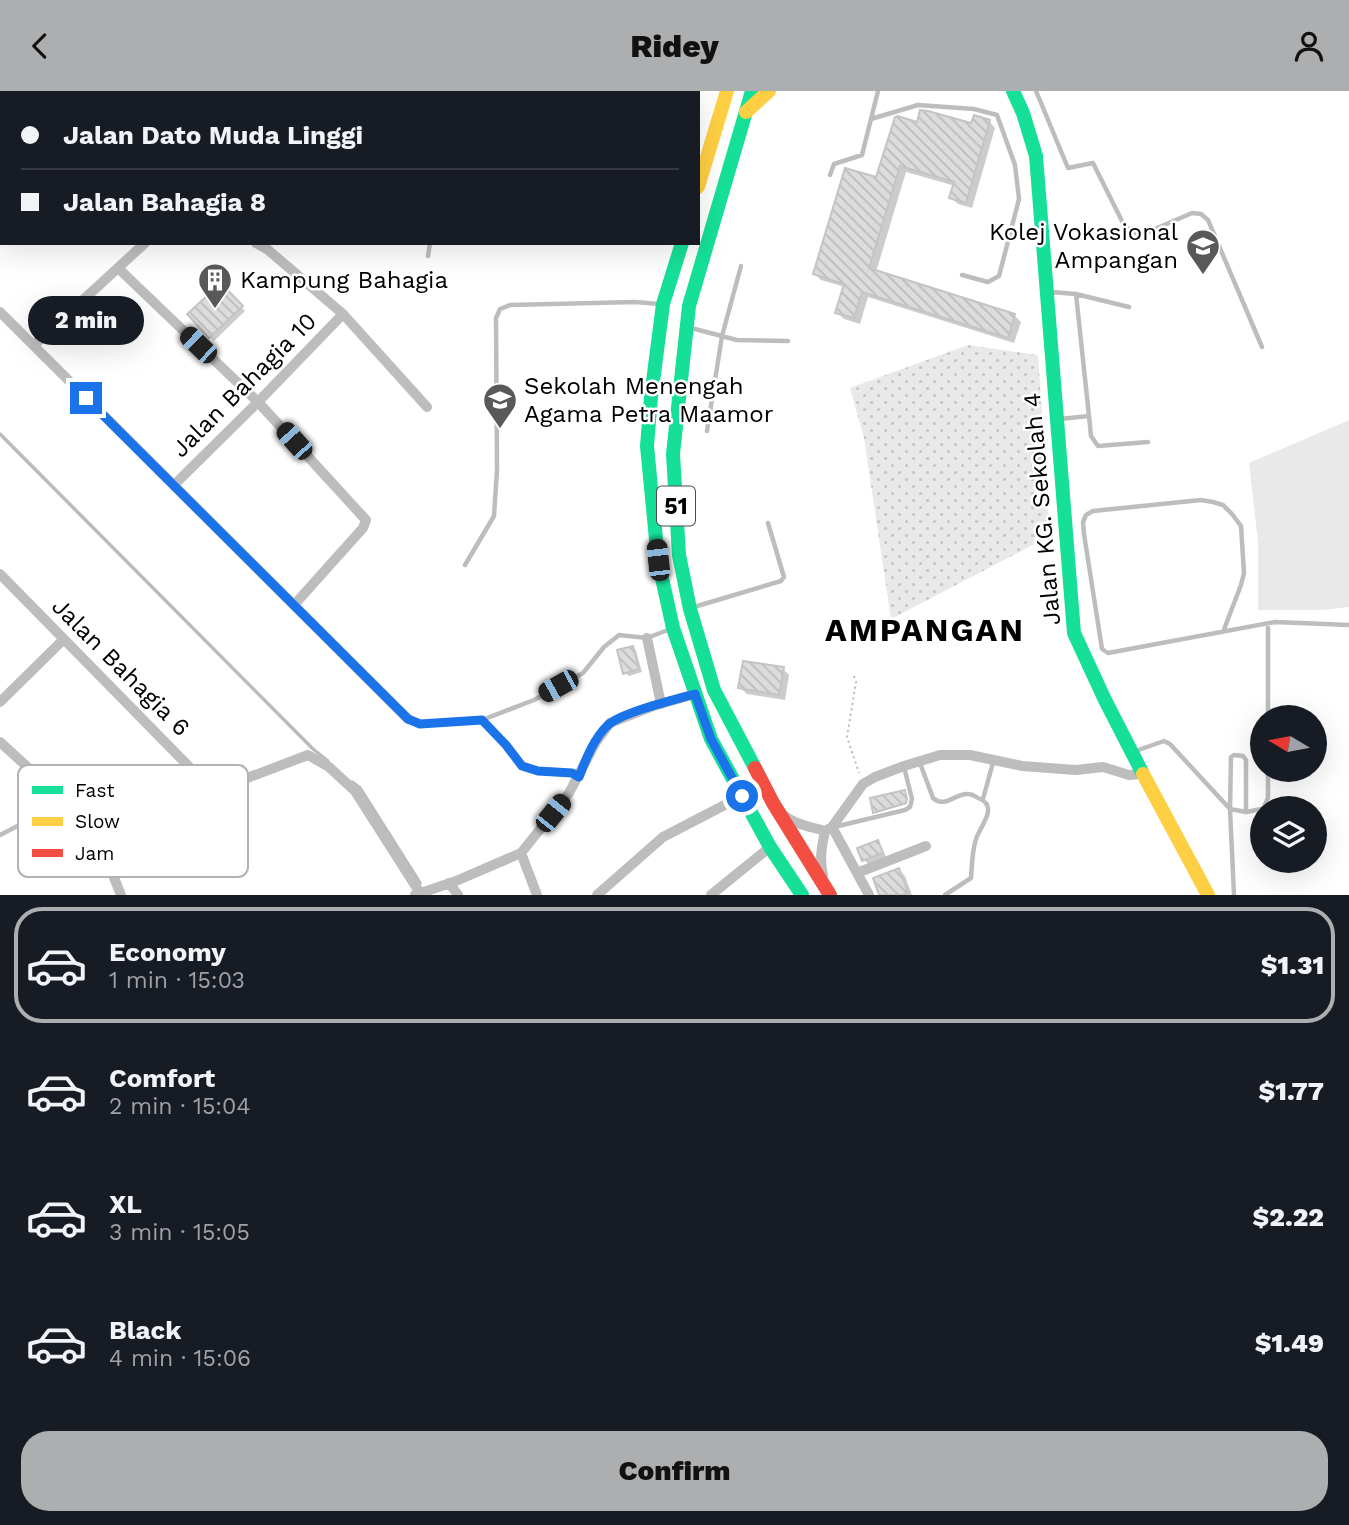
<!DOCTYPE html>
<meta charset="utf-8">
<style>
:root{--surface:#171b24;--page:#20242c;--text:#f1f3f6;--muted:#9ea1a6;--line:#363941;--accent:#adaeaf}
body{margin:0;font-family:"Work Sans",sans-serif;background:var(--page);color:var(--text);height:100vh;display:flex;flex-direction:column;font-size:26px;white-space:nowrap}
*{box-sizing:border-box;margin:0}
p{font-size:23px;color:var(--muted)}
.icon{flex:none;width:38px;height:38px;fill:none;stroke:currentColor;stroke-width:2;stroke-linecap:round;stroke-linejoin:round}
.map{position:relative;height:804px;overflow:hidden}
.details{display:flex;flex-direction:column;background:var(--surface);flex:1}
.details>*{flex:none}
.top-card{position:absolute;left:0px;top:0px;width:700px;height:154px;box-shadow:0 7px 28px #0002;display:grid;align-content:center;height:154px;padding:0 21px;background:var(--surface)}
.needle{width:46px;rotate:280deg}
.tools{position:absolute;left:1250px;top:614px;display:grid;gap:14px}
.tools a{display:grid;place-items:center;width:77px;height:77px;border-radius:50%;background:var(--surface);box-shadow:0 7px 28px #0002;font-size:35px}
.end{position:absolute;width:32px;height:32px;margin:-16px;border:9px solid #1a73e8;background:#fff;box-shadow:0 0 0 4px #fff}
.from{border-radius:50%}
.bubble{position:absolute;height:49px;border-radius:24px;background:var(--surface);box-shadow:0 7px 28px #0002;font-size:23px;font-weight:800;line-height:49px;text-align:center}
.car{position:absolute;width:21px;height:42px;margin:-21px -10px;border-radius:9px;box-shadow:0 0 5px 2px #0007;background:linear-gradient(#222 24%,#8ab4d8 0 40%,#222 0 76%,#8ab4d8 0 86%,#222 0)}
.top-card b{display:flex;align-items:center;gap:24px;height:66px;font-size:26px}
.top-card b+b{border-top:2px solid var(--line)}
.top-card i{width:18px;height:18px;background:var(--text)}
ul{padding:12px 0 0;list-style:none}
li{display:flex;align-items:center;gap:21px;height:116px;margin:0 14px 10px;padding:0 7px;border:4px solid transparent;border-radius:28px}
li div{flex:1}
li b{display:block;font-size:26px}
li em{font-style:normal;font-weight:800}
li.active{border-color:var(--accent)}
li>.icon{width:63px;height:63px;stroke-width:1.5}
.cta{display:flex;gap:14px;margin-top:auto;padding:14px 21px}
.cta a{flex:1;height:80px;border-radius:28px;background:var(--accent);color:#111;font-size:28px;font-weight:800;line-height:80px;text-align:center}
header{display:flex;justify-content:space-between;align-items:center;height:91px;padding:0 21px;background:var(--accent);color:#111;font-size:32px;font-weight:800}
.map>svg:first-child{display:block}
.grass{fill:url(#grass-dots)}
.pitch{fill:#e9e9e9}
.shadow{fill:#0003}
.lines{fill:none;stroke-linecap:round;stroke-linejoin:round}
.stream{stroke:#bbb;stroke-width:3.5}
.building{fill:url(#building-back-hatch);stroke:#c4c4c4;stroke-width:2}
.path{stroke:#b8b8b8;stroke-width:2;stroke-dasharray:2 3.5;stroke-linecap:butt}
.lane{stroke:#bdbdbd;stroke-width:4.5}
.street{stroke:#bdbdbd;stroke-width:10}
.fast{stroke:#16e098;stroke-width:14}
.slow{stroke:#ffcf43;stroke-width:14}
.jam{stroke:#f24e42;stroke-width:14}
.route{stroke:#1a73e8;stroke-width:9}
.labels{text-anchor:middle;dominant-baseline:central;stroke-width:5;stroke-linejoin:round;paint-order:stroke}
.shield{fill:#fff;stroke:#4c4c4c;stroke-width:2}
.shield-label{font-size:23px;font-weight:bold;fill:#000}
.poi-label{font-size:24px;fill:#000;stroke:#fff;text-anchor:start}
.street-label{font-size:24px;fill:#000;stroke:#fff}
.district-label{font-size:32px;font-weight:bold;letter-spacing:2px;fill:#000;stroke:#fff}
.key{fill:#fff;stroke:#b2b2b2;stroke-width:2}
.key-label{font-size:19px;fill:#000}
</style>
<header><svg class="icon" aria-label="back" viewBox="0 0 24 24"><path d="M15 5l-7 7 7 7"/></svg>Ridey<svg class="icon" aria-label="person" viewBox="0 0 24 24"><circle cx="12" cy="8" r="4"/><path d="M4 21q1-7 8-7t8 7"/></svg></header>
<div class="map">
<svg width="1349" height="804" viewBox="0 0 1349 804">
<defs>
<pattern id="grass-dots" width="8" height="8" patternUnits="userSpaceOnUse" patternTransform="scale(1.75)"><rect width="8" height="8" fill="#e9e9e9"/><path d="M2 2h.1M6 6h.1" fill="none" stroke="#c6c6c6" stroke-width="1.8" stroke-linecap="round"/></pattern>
<pattern id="building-back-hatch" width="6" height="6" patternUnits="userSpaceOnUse" patternTransform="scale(1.75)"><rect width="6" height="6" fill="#dcdcdc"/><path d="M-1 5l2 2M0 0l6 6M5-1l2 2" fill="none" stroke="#bbb"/></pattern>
</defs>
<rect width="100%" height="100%" fill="#fff"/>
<path class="grass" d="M968,254l70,10 12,181 -159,83 -27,-181 -14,-50z"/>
<path class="pitch" d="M1349,329v187l-25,3h-66v-68l-9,-79z"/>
<path class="shadow" d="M989,30l6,7 -23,80 -14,-4 -7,-6 4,-12 -49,-14 -30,100 138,43 7,7 -7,21 -146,-46 -8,27 -16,-5 -7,-7 8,-25 -24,-7 -6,-6 63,-94 40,-56 54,1z
M221,194l24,26 -31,30 -25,-27z
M632,557l4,3 6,21 -13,4 -4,-3z
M783,578l6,6 -4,25 -38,-6 -7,-6z
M906,702l1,11 -31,9 -1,-1z
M877,751l4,4 5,11 -18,7 -4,-4z
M899,779l6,6 7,19h-31z"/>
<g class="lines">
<path class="stream" d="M0,343l313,315 15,12
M352,691l8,6 60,95"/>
</g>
<path class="building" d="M920,19l8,1 43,12 3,-8 16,5 -24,83 -17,-5 5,-16 -54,-16 -31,102 146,46 -7,24 -146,-46 -8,26 -19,-5 9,-29 -31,-10 32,-106 31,9 19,-60 3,-1 19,6z
M221,192l22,23 -34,32 -22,-24z
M633,555l6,23 -16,5 -6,-24z
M743,570l41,6 -5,28 -41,-7z
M905,699l2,9 -1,4 -33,10 -3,-15z
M878,749l5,13 -21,8 -5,-13z
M899,777l9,25 -6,2h-23l-6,-17z"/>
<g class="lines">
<path class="path" d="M854,585l2,6 -9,55 12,36"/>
<path class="lane" d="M1036,0l32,77 25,-5 32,64 11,6 12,-1 44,-19 9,1 7,6 54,127
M285,2v-2
M871,28l47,-14 56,4 23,6 18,50 4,34 -20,77 -11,6 -26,-7
M830,84l4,-11 28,-9 16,-64
M428,165l2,-13
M1051,201l25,2 13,122 -29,3
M1076,203l53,13
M691,237l46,12 51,1
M1089,325l2,20 7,10 50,-4
M707,340l15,-95 19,-70
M465,474l29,-49 3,-46 -1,-152 4,-9 10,-4 125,-3 24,2
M694,516l87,-26 3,-4 -16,-54
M1268,533v93
M1223,541l18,-47 3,-12 -3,-47 -9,-12 -9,-9 -10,-3 -12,-2 -108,11 -7,4 -3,7 1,12 18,115 6,4 167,-31 74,3
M409,628l11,5 62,-4 52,-20 49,-27 21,-26 15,-12 28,3 21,-8
M482,629l24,25 16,21 16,5 34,2 6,3
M1133,661l31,-11 6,3 60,65 4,86
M920,672l13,35c12,11 22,-5 35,-4 4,0 7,2 10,4 22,8 2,28 -2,41 -4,12 -4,26 -5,39l-26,17
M983,708l11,-40
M1263,718l5,-11v-28
M1246,721v-52l-3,-4 -9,-1 -3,2 -1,52 16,3 16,-3
M834,736l71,-17 5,-3 2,-8 -8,-32
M0,744l31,-16 26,-24"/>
<path class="street" d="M217,2l1,-2
M367,2l1,-2
M256,152l11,6 76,65 84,93
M118,177l140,134 108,118 -3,8 -69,77
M0,221l408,407
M34,254l111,-102
M174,394l84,-83 85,-88
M0,483l212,216
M647,547l14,66
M0,611l64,-63
M0,651l57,52 40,41 24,60
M785,725c11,9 27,11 40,15l7,-4 31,-43 12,-7 29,-11 36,-11h30l52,11 54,4 27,-3 26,8 13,-1
M832,736l37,68
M97,744l211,-80 21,12 26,24 65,102
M521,762l16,42
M857,782l69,-27
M823,784c-4,-16 -1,-29 2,-44
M449,792l9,12
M415,804l41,-14 65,-28 48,-60 27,-51 14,-19 43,-17 42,-12
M597,804l66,-58 79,-41
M711,804l59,-48"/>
<path class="fast" d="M752,0l-63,215 -16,148 6,101 11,54 24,81 41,78
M1013,0l10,22 13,43 38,477 31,67 38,74
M682,152l-19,61 -12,93 -4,49 11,114 15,68 38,111 59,108 32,48"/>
<path class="slow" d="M746,21l23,-21
M698,96l29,-96
M1143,683l65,121"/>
<path class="jam" d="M755,677l18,35 57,92"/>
</g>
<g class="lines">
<path class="route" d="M86,307l322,321 12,5 62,-4 24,25 16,21 16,5 34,2 7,4c7,-18 15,-39 29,-52 15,-13 66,-25 87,-31l16,45 31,57"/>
</g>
<defs>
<g id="school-pin" transform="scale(1.75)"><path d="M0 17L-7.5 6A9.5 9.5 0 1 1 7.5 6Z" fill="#595959" stroke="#fff"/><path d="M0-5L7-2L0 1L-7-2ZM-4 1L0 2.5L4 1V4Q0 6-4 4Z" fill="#fff"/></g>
<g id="building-pin" transform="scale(1.75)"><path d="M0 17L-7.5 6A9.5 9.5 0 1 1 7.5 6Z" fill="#595959" stroke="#fff"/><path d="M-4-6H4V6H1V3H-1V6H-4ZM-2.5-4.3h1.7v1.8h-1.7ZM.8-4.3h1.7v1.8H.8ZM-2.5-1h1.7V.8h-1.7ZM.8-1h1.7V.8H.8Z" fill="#fff"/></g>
</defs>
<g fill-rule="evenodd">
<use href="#school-pin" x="1203" y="155"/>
<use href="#building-pin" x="215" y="189"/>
<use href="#school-pin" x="500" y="309"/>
</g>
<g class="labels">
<rect class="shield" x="657" y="395.5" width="38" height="39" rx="5"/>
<g class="shield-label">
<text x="676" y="415">51</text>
</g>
<g class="poi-label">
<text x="1178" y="141" text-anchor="end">Kolej Vokasional<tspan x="1178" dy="28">Ampangan</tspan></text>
<text x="240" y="189">Kampung Bahagia</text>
<text x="524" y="295">Sekolah Menengah<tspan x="524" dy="28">Agama Petra Maamor</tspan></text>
</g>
<g class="street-label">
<text transform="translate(244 294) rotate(-45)">Jalan Bahagia 10</text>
<text transform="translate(1042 418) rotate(-95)">Jalan KG. Sekolah 4</text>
<text transform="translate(121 576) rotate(45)">Jalan Bahagia 6</text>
</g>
<g class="district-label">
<text x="925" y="539">AMPANGAN</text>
</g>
</g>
<rect x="18" y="674" width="230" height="112" rx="10" class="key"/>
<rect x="32" y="695" width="31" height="8" fill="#16e098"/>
<rect x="32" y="726" width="31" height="9" fill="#ffcf43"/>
<rect x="32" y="758" width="31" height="8" fill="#f24e42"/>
<g class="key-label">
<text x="75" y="706">Fast</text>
<text x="75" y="737">Slow</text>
<text x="75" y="769">Jam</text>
</g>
</svg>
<div class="tools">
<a><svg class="needle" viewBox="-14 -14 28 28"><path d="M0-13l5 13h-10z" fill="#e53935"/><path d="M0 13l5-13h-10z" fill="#9ea1a6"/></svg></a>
<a><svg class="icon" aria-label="layers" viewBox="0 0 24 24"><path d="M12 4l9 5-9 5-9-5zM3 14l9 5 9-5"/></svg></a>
</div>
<i class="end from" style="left:742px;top:705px"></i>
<i class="end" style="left:86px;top:307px"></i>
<div class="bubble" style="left:28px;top:205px;width:116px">2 min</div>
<i class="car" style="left:198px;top:254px;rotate:314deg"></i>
<i class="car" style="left:294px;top:350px;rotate:318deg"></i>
<i class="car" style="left:658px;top:469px;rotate:354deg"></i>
<i class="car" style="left:558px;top:595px;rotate:241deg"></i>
<i class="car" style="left:553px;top:722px;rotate:39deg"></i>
<div class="top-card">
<b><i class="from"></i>Jalan Dato Muda Linggi</b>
<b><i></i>Jalan Bahagia 8</b>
</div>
</div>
<section class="details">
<ul>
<li class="active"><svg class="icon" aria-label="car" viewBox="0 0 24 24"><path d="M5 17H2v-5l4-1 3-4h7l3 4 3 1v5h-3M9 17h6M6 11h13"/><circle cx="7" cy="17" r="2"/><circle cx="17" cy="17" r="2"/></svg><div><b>Economy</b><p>1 min · 15:03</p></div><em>$1.31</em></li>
<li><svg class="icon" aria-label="car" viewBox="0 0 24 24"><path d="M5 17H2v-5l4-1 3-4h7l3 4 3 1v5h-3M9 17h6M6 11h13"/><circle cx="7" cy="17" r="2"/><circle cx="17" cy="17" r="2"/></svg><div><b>Comfort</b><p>2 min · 15:04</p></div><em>$1.77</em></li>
<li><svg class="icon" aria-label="car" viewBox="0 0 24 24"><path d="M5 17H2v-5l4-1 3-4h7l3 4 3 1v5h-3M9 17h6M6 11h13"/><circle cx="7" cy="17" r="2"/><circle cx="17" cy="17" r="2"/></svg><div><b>XL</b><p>3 min · 15:05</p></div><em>$2.22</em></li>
<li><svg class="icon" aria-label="car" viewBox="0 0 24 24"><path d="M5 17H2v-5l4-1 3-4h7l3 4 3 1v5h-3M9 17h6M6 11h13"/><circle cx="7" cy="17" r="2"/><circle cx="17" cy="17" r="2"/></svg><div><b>Black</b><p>4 min · 15:06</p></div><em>$1.49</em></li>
</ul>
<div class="cta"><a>Confirm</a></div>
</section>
